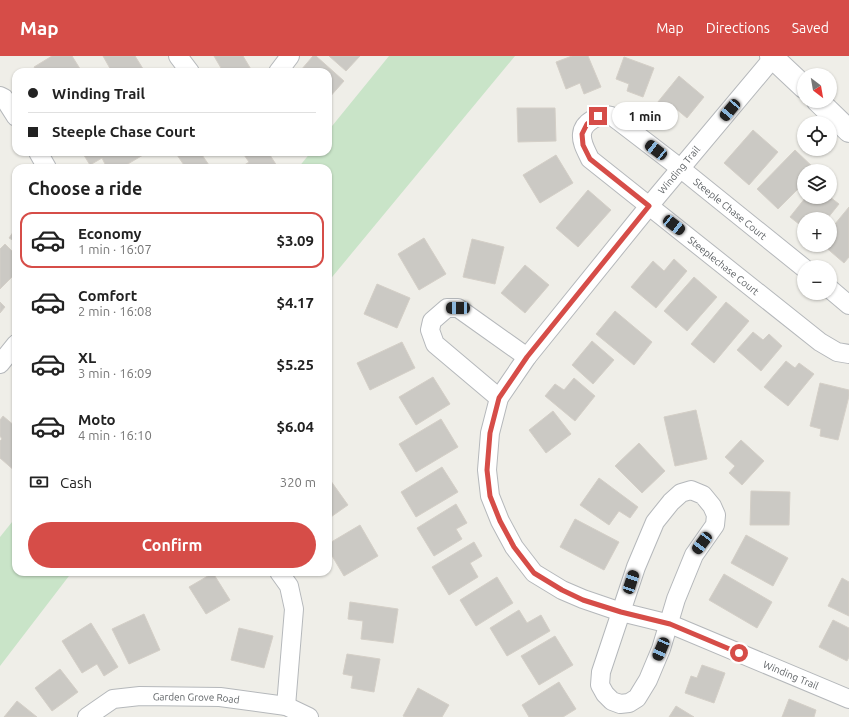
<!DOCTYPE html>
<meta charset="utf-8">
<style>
:root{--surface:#fff;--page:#f6f6f6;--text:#222;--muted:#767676;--line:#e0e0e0;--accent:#d64d48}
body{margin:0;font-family:Ubuntu,sans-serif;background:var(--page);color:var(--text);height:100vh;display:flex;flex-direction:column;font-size:15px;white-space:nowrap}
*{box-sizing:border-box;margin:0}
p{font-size:13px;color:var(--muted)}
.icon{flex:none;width:22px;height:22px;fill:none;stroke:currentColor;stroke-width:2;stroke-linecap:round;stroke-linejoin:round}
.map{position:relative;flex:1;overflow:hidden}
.details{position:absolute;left:12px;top:108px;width:320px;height:412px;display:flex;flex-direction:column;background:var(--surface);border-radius:12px;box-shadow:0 1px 3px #0004}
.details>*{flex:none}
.guide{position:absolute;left:12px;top:12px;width:320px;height:88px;border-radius:12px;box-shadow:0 1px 3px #0004;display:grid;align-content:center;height:88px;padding:0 16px;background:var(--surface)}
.needle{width:26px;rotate:149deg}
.buttons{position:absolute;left:797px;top:12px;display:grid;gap:8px}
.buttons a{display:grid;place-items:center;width:40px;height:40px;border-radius:50%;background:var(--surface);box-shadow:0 1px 3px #0004;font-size:20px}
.end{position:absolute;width:18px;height:18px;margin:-9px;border:5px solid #d64d48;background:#fff;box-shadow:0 0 0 2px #fff}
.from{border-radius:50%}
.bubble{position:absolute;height:28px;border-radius:14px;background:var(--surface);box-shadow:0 1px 3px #0004;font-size:13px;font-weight:600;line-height:28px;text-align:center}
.car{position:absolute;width:12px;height:24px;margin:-12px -6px;border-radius:5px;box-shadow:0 0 3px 1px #0007;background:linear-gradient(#222 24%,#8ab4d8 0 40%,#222 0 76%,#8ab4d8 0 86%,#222 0)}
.guide b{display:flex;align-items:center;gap:14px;height:38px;font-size:15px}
.guide b+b{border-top:1px solid var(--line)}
.guide i{width:10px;height:10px;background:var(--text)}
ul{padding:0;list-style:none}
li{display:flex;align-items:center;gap:12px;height:56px;margin:0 8px 6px;padding:0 8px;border:2px solid transparent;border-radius:12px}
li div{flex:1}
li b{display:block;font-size:15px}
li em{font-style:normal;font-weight:600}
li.current{border-color:var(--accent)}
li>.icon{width:36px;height:36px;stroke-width:1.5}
h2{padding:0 16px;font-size:18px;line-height:48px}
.pay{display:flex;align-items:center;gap:10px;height:44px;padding:0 16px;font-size:15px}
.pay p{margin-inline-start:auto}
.primary-button{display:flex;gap:8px;margin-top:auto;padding:8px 16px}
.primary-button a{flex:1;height:46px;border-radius:24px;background:var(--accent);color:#fff;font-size:16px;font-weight:600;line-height:46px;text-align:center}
header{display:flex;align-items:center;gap:24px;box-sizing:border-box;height:56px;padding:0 20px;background:var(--accent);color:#fff}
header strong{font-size:19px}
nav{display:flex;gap:22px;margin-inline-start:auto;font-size:14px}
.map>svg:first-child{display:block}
.green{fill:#c9e4c8}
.building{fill:#cbc9c4;stroke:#d4cfc7}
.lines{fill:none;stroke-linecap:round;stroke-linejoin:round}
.minor-casing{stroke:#b5b8bb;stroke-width:20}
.tertiary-casing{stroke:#b5b8bb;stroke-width:24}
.minor{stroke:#fff;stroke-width:18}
.tertiary{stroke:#fff;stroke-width:22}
.route{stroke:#d64d48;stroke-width:5}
.labels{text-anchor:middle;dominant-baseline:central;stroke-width:3.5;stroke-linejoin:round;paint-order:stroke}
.street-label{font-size:10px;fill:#5f6366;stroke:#fff}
</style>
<header>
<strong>Map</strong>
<nav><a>Map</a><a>Directions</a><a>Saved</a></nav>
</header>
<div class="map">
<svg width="849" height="661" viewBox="0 0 849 661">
<rect width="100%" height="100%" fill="#efeee8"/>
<path class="green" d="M389,0h126l-187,226v-114h-30l13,-16h17v-21z
M16,461v55h56l-72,94v-129z"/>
<path class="building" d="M52,0h20l10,16h-45l-3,-5z
M103,0h32l10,16h-33z
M214,0h29l9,15 -38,1 7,-4z
M313,0h3l28,25 -16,18v-27h-24l-3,-2z
M329,0h31l-14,15z
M572,0h16l13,31 -17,7 -4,-11 -14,6 -10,-27z
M624,1l30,11 -11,29 -16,-6 2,-7 -13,-5z
M679,20l25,21 -17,21 -12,-10 -8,11 -14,-11z
M517,52h38l1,33 -38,1z
M753,74l25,22 -29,33 -25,-22z
M795,94l21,20 -12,1v12l-26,26 -21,-20z
M82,96h59l2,3 -22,13h-14l-5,-10 -12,7z
M175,96h25l11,16h-25z
M242,96h26l9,14 -3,2h-34l9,-6z
M556,99l17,28 -33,20 -17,-28z
M588,134l23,20 -33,37 -22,-19z
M806,141h24l9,7 -12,15h-23v9l-14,-11z
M849,151v50l-5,6 -21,-18h7v-15z
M16,172v14l-7,-4z
M424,182l22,36 -27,16 -21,-36z
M472,183l32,8 -9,37 -32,-7z
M5,188l11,11v22l-2,-2 -14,14v-40z
M674,203l13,12 -31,37 -25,-21 22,-26 11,10z
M525,209l24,20 -24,28 -24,-20z
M694,221l23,20 -30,34 -23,-20z
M377,228l33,14 -13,30 -33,-14z
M0,246l5,5 -5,6z
M726,246l23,19 -35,42 -23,-19z
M615,255l37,31 -18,23 -38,-31z
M753,276l10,8 6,-6 13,12 -21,25 -24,-21z
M592,285l22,19 -21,24 -21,-19z
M402,286l13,26 -45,22 -13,-27z
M786,305l9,7 4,-5 15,11 -26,32 -24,-19z
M433,321l17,27 -34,21 -17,-28z
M574,322l21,18 -20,25 -30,-25 10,-12 9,6z
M820,327l29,7v6l-11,44 -18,-4 1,-7 -11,-3z
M696,354l11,49 -32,7 -11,-49z
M553,355l18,23 -25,19 -17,-23z
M3,360l13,11v45l-16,-14v-17l2,-2 -2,-3v-16z
M441,363l17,28 -42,25 -17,-28z
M741,384l23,21 -22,24 -13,-12 6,-7 -10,-9z
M639,387l26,28 -23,22 -27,-27z
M442,411l16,25 -42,25 -15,-25z
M328,421l20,28 -20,14z
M599,422l39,29 -8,11 -11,-7 -10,14 -29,-20z
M751,435l39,1 -1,33h-39z
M456,448l11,19 -11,6 6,10 -28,17 -17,-28z
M575,463l44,23 -15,28 -44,-23z
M360,469l18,31 -34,20 -16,-27v-5z
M746,479l42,23 -15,28 -42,-23z
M474,486l8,14 -12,7 8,14 -29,18 -17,-28z
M213,517l17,27 -24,14 -17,-27z
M724,518l48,28 -15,26 -48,-28z
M497,521l16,26 -37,23 -16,-26z
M842,522l7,4v34l-21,-10z
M350,546l48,7 -5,34 -32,-4 2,-18 -15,-2z
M519,554l8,13 14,-8 9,16 -43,25 -17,-28z
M144,558l16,36 -31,14 -17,-35z
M833,564l16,8v29l-2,4 -28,-14z
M91,567l27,44 -14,9 -7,-12 -15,9 -20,-32z
M239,572l34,8 -9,32 -33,-8z
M555,580l18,29 -34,20 -18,-29z
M347,598l33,5 -6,33 -23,-4 2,-12 -10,-2z
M702,609l23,8 -11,30 -29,-10 6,-17 6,2z
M60,613l18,23 -26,19 -17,-23z
M559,626l17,27 -13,8h-34l-7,-12z
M418,632l31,17 -7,12h-37l-2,-1z
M789,643l27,11 -2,7h-32z
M17,645l20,16h-33z
M676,650l18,11h-25z"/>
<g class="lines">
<g class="minor-casing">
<g id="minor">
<path d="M178,0l12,16"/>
<path id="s1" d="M773,2l-124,148 -122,151 -28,41 -9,35 -3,37 3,26 10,25 14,26 20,26 28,17 21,9 38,13 49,12 179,75"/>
<path d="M278,16l12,-16"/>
<path d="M0,40l4,2 12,19"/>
<path d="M38,96l9,16"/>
<path id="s2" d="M804,212l-124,-100 -60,-46c-3,-2 -6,-5 -9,-6 -11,-3 -28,6 -29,18 -1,9 5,18 8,25l230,183 17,10 12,2"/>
<path d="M830,233l19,16"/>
<path d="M0,308l16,-20"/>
<path d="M499,342l-64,-54 -5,-14 2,-9 15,-13h11l69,49"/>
<path d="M691,434l12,5 9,11 4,9 -1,10 -21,30 -18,44 -15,50 -13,31 -11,18 -8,5 -9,1 -8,-3 -7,-7 -5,-9 1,-13 35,-105 19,-45 16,-20 10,-9z"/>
<path d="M279,516l10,14 5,23 -8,97"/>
<path id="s3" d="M87,661l26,-18 27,-3 80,1 66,9 23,11"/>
</g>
</g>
<g class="tertiary-casing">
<path id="tertiary" d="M771,0l33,31
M818,45l31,30"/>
</g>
<use href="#minor" class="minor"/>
<use href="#tertiary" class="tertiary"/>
</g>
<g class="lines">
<path class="route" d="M598,60l-11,8 -5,10 1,11 7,14 59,47 -122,151 -28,41 -9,35 -3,37 3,26 10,25 14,26 20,26 28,17 21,10 38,12 49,12 69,29"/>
</g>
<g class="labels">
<g class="street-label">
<text transform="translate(679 114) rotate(-50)">Winding Trail</text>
<text transform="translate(730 153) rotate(39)">Steeple Chase Court</text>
<text stroke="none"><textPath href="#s2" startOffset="481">Steeplechase Court</textPath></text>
<text stroke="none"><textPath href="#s1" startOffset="903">Winding Trail</textPath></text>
<text stroke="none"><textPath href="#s3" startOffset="115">Garden Grove Road</textPath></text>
</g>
</g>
</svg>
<div class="buttons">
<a><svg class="needle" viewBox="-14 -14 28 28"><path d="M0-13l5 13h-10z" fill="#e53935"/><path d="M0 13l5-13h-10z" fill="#767676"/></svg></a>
<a><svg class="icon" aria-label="locate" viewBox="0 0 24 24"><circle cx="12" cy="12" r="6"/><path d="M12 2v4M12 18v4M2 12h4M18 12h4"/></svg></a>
<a><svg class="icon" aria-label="layers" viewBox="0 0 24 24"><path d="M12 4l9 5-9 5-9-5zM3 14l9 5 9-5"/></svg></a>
<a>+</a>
<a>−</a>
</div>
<i class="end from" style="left:739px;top:597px"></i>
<i class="end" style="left:598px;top:60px"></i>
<div class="bubble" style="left:612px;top:46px;width:66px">1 min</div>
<i class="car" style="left:730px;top:54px;rotate:220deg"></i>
<i class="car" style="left:656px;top:94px;rotate:308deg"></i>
<i class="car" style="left:674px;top:169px;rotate:128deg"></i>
<i class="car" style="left:458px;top:252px;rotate:270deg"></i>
<i class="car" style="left:702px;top:487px;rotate:217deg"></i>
<i class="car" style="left:631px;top:526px;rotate:18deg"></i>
<i class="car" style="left:661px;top:593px;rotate:203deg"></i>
<div class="guide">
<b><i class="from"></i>Winding Trail</b>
<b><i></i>Steeple Chase Court</b>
</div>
<section class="details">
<h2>Choose a ride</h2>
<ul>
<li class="current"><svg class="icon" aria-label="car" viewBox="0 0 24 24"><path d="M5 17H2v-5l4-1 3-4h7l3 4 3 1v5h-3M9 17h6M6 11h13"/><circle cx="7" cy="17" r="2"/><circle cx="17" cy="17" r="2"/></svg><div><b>Economy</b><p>1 min · 16:07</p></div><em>$3.09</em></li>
<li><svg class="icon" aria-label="car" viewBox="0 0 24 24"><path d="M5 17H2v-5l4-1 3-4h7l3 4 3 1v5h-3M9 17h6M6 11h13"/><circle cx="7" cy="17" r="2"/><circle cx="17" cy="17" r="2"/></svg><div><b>Comfort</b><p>2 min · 16:08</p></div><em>$4.17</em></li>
<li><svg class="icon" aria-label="car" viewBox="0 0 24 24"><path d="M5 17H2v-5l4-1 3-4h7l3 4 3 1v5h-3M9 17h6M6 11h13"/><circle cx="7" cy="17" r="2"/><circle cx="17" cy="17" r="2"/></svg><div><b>XL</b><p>3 min · 16:09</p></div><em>$5.25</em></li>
<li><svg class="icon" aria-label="car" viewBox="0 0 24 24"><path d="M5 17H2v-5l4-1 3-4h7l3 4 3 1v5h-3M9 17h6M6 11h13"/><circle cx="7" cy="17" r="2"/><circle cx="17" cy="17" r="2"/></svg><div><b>Moto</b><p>4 min · 16:10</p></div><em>$6.04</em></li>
</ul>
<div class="pay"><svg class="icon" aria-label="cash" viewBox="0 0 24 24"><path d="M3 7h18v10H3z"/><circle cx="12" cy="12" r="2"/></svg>Cash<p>320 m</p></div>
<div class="primary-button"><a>Confirm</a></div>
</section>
</div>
